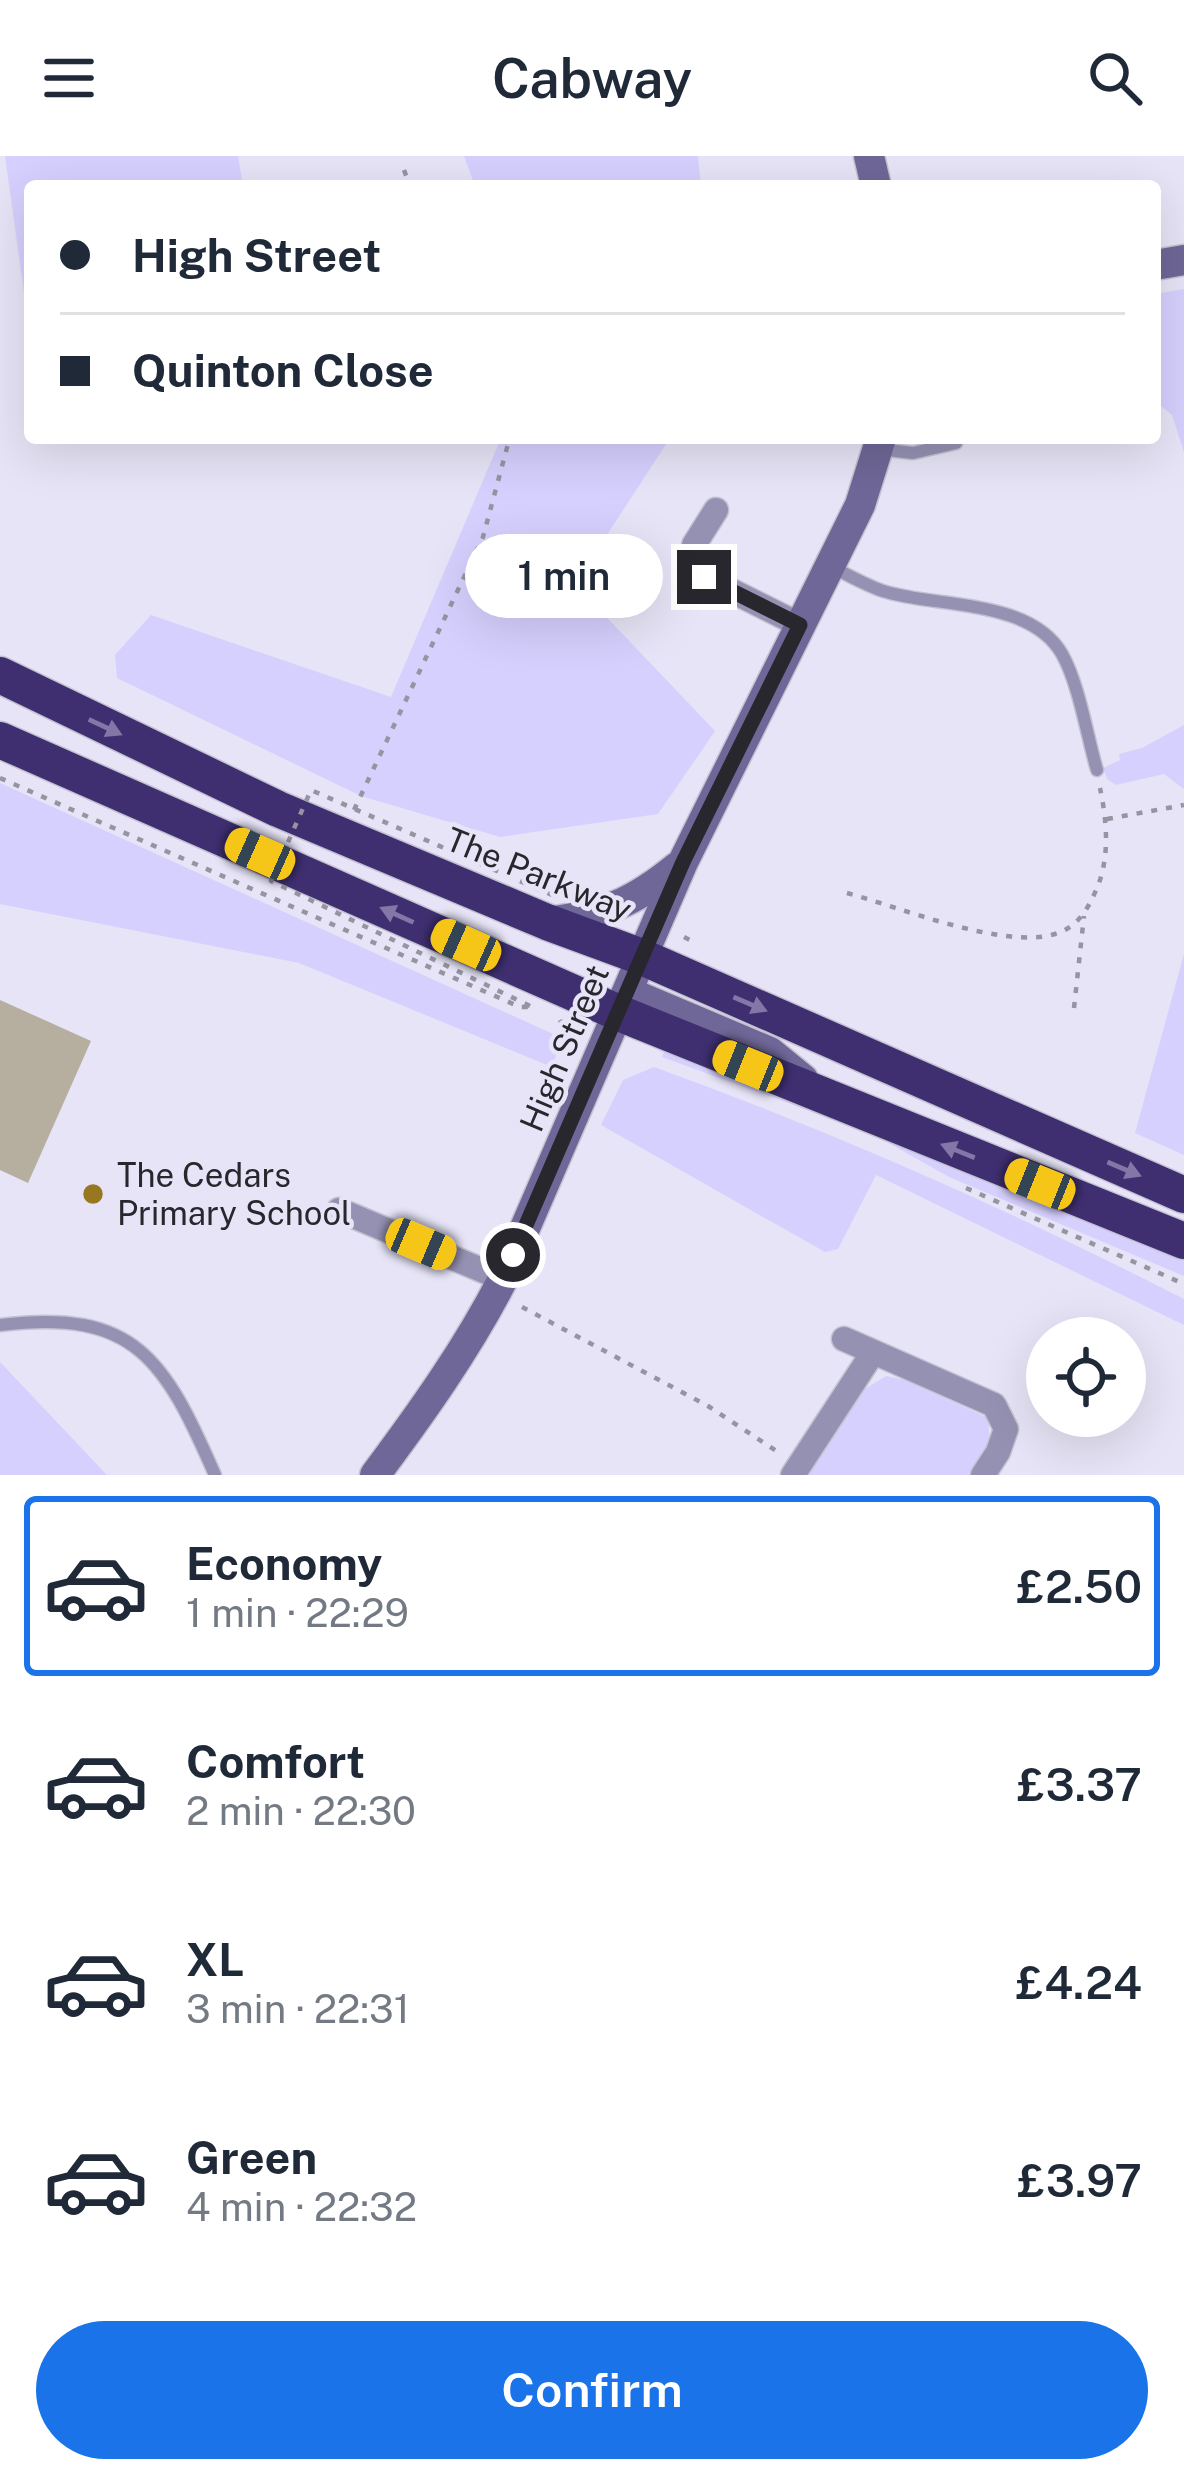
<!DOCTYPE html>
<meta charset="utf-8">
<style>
:root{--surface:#fff;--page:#f2f2f3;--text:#1f2937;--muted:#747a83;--line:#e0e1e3;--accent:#1a73e8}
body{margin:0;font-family:"Public Sans",sans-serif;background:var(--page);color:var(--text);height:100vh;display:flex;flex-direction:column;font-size:45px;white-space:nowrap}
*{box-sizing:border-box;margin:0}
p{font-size:39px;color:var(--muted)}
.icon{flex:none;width:66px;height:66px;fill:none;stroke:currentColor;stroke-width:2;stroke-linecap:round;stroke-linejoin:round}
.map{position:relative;height:1319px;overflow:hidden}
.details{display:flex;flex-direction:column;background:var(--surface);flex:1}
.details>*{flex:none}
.top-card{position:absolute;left:24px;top:24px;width:1137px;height:264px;border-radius:12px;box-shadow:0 12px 48px #0002;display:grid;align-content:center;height:264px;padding:0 36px;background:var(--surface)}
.buttons{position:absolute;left:1026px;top:1161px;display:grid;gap:24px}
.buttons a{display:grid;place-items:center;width:120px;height:120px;border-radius:50%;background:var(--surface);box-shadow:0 12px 48px #0002;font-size:60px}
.end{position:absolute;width:54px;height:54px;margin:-27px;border:15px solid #28272d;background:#fff;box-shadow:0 0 0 6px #fff}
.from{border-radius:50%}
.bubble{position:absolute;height:84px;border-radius:42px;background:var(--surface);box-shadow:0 12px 48px #0002;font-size:39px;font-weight:600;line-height:84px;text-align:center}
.car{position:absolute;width:36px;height:72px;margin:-36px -18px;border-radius:15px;box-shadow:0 0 9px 3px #0007;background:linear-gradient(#f5c518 24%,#345 0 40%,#f5c518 0 76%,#345 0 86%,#f5c518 0)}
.top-card b{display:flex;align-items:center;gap:42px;height:114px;font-size:45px}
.top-card b+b{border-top:3px solid var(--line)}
.top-card i{width:30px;height:30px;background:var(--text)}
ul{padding:21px 0 0;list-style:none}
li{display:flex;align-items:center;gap:36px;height:180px;margin:0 24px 18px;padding:0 12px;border:6px solid transparent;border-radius:12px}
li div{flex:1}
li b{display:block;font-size:45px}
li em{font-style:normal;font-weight:600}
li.current{border-color:var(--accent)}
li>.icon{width:108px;height:108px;stroke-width:1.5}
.primary-button{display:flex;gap:24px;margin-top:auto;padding:24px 36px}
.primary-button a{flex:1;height:138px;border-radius:72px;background:var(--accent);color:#fff;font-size:48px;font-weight:600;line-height:138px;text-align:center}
header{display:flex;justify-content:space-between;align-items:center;height:156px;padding:0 36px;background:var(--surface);font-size:54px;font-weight:600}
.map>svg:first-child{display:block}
.green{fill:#d6d0fe}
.building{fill:#b6af9f}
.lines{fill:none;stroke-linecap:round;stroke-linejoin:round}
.lane-casing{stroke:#c4c2d2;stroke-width:15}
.street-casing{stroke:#c4c2d2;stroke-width:27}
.secondary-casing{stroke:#c4c2d2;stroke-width:33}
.highway-casing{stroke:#c4c2d2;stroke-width:39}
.path{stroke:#9594a0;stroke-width:4.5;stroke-dasharray:6 9;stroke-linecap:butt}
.lane{stroke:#9591b2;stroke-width:12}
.street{stroke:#9591b2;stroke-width:24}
.secondary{stroke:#6f6797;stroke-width:30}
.highway{stroke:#3f2f71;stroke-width:36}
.path-bridge{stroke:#9594a0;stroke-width:4.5;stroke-dasharray:6 9;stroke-linecap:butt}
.oneway{fill:#8277a6}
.route{stroke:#28272d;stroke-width:15}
.poi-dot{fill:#977821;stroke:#e6e4f6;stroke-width:4.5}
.labels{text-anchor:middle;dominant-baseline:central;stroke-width:9;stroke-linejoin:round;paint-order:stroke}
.street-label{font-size:33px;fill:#28272d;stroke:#e6e4f6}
.poi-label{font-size:33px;fill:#28272d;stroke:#e6e4f6;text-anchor:start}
</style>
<header><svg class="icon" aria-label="menu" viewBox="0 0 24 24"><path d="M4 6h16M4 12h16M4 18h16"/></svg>Cabway<svg class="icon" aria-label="search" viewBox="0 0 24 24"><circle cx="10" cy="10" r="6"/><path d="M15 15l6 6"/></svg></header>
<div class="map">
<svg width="1184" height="1319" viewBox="0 0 1184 1319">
<rect width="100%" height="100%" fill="#e6e4f6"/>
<path class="green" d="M5,0h233l5,30h-213v150z
M464,0h234l3,30h-226z
M1184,133v163l-12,-37 -17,-14v-107z
M501,282h169l-95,146 140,147 -57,83 -158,23 -139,-41 -244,-118 -2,-23 36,-40 240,82z
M1184,569v64l-20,-15 -48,11 -9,-6 -4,-11 17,-8 -1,-6 23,-6z
M0,627l562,255 -10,29 -253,-104 -299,-59z
M1184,798v201l-49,-22z
M665,893l519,200v27l-235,-99 -76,-43 -211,-77z
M654,911c182,66 358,144 530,232v26l-308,-150 -38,74 -13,3 -224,-127 22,-45z
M0,1206l107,113h-107z
M886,1220l19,4 83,38 2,25 -21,32h-164l58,-85z"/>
<path class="building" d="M0,844l91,41 -63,142 -28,-13z"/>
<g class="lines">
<g class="lane-casing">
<path id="lane" d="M879,293l34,4 43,-10
M832,411c16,8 33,18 51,24 52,17 147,7 179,63 17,30 25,82 35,116
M0,1169c136,-17 165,36 215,150"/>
</g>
<g class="street-casing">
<path id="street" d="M716,354l-22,35 -2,18 12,14 96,48
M339,1054l164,69
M844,1183l150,66 12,24 -8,23 -15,23
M793,1319l79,-121"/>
</g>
<g class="secondary-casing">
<path id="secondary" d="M869,0l7,30
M1155,109l29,-5
M547,766c56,-7 86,-19 130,-55
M628,836l142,60 33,27
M375,1319c47,-63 92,-126 128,-196l180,-417 177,-357 21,-67"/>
</g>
<g class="highway-casing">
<path id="highway" d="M0,519l278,134 269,113 95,35 542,238
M0,584l619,273 565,228"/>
</g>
<path class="path" d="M404,14l6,16
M0,622l520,229h8
M354,654l129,-273 25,-93 -2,-6
M1107,663l77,-14
M847,737c52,14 157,57 208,41 23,-7 33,-25 42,-46 13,-31 10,-67 3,-100
M684,781l8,4
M1074,852l10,-92
M560,864l10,20 8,4
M966,1032l218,96
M522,1151l186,99 70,46"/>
<use href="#lane" class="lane"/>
<use href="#street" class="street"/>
<use href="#secondary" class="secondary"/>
<use href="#highway" class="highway"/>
<path class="path-bridge" d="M530,850l-259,-125 40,-91 241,105"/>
</g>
<defs><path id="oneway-solid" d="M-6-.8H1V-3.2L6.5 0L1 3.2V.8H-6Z" transform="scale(3)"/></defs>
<g class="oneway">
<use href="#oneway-solid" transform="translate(105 571) rotate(25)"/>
<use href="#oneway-solid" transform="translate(397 759) rotate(-156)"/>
<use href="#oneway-solid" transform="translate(750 848) rotate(23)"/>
<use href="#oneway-solid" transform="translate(958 995) rotate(-158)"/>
<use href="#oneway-solid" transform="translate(1124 1013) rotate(23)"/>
</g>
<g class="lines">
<path class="route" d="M513,1099l170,-393 117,-237 -96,-48"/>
</g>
<circle class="poi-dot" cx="93" cy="1038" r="12"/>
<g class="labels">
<g class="street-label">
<text transform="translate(539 718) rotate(22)">The Parkway</text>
<text transform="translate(564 892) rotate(-67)">High Street</text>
</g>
<g class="poi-label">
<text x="117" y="1019">The Cedars<tspan x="117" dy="38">Primary School</tspan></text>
</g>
</g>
</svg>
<div class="buttons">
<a><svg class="icon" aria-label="locate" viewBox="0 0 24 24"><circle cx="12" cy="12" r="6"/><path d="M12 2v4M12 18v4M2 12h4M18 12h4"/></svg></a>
</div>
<i class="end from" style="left:513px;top:1099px"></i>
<i class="end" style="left:704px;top:421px"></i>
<div class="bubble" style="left:465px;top:378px;width:198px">1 min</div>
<i class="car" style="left:260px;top:698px;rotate:294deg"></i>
<i class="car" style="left:466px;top:789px;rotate:294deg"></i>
<i class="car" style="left:748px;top:910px;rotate:292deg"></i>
<i class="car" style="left:1040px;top:1028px;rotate:292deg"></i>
<i class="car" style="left:421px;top:1088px;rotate:113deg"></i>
<div class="top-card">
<b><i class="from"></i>High Street</b>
<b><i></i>Quinton Close</b>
</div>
</div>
<section class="details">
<ul>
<li class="current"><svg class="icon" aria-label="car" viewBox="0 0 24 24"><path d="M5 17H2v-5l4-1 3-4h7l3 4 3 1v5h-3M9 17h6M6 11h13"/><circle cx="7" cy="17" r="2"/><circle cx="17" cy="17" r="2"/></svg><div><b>Economy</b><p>1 min · 22:29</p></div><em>£2.50</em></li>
<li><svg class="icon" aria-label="car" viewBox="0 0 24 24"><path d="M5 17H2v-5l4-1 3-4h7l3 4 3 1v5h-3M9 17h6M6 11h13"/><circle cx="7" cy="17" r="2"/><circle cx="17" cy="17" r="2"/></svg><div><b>Comfort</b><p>2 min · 22:30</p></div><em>£3.37</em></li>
<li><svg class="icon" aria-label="car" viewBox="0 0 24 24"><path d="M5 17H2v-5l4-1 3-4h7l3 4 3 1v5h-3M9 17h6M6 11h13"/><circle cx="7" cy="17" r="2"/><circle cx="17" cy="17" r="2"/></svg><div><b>XL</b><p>3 min · 22:31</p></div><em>£4.24</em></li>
<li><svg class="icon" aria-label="car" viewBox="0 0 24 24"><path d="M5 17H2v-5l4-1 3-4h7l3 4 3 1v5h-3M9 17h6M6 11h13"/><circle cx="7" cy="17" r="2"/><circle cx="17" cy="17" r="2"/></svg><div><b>Green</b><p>4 min · 22:32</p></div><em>£3.97</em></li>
</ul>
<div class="primary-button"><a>Confirm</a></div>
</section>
